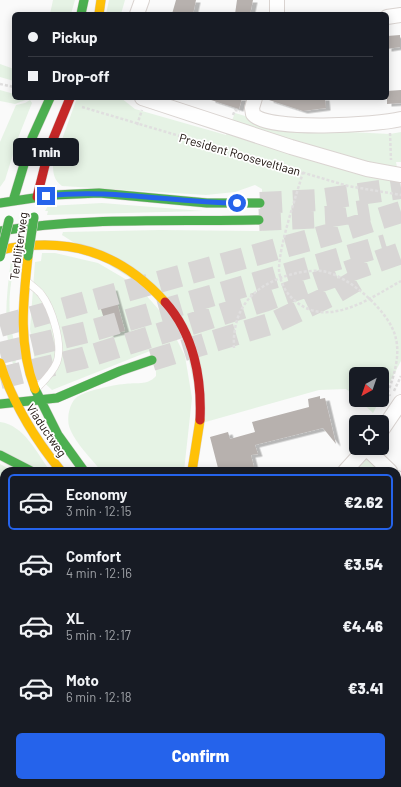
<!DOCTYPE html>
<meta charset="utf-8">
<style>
:root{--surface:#171b24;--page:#20242c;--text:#f1f3f6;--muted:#9ea1a6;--line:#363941;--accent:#2563eb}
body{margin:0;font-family:Barlow,sans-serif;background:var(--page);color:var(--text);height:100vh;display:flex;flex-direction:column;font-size:15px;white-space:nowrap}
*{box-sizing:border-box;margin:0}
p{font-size:13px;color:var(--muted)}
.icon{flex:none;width:22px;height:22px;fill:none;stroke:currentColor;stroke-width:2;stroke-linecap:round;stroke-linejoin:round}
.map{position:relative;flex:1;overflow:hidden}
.details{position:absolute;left:0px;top:467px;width:401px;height:320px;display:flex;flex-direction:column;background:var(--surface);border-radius:12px 12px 0 0;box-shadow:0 2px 10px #0003}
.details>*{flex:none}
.banner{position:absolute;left:12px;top:12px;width:377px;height:88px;border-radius:6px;box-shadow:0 2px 10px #0003;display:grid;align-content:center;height:88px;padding:0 16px;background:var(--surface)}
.needle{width:26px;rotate:220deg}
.buttons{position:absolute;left:349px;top:367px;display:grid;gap:8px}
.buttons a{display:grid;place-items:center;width:40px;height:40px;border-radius:6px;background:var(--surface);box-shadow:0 2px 10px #0003;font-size:20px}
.end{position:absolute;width:18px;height:18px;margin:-9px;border:5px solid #2563eb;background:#fff;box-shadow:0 0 0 2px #fff}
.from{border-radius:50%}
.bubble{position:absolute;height:28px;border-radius:6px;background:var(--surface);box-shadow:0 2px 10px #0003;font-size:13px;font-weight:800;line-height:28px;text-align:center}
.banner b{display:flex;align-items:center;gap:14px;height:38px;font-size:15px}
.banner b+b{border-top:1px solid var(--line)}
.banner i{width:10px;height:10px;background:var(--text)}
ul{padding:7px 0 0;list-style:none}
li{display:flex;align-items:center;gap:12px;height:56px;margin:0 8px 6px;padding:0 8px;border:2px solid transparent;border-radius:6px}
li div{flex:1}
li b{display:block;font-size:15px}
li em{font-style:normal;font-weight:800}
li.selected{border-color:var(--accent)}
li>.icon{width:36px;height:36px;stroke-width:1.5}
.button{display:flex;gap:8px;margin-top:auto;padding:8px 16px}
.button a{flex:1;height:46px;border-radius:6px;background:var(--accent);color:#fff;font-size:16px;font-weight:800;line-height:46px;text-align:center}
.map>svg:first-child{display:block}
.green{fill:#e6f3e5}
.building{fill:#b7b1ae;filter:url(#shadow)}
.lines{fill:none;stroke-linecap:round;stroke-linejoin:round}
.highway-tunnel{stroke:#d8d6d5;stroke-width:22;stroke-dasharray:22 11;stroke-linecap:butt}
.lane-casing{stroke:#dad4d1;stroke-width:8}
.street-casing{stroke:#dad4d1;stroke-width:16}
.fast-casing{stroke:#dad4d1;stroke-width:10}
.slow-casing{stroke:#dad4d1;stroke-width:10}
.jam-casing{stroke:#dad4d1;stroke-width:10}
.path{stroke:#e0dfdf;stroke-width:2.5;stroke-dasharray:3 2;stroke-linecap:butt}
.lane{stroke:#fefefe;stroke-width:7}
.street{stroke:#fefefe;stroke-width:14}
.fast{stroke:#4caf50;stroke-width:9}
.slow{stroke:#ffc107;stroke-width:9}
.jam{stroke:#c62828;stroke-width:9}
.fast-bridge-casing{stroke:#dad4d1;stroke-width:10;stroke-linecap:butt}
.fast-bridge{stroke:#4caf50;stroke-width:9}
.route{stroke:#2563eb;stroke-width:5}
.labels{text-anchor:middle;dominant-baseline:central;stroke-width:3.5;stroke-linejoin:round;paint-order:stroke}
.street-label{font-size:12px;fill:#160b06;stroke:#fff}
</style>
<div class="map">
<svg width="401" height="787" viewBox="0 0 401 787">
<defs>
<filter id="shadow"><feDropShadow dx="4.5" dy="2.5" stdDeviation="0" flood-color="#0004"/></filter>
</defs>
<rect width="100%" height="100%" fill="#fafafa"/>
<path class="green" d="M53,0h22l-4,14h-21z
M109,0h16l-4,14h-15z
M0,64l14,5v12l-14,-4z
M0,90l14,4v4l14,1 -13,5 -15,-3z
M77,98h44l14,11 91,26 9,-22 54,16 101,5 11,-2v30h-5l5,26v173l-19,36v-23h-26v23l-10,-8 -27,1 -117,33 -24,-115 -116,-73 1,-3 97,-2 103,1 -1,-42 -7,-4 -20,7 -29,3 -144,-9c-8,-6 -9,-12 -9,-22z
M30,100l2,3 -14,35 -13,42 -5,7v-45l16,-37 9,-2z
M102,203l101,8 -156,4 1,-4h-3l3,-5z
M42,253h13l43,10 41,24 27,31 19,38 7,42 -8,73h-83c-10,-13 -25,-27 -31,-42 -4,-9 -1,-26 7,-32 8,-6 36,-12 47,-13 12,-2 23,2 32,-8v-6l-6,-19 -98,39 -15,-14 -7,-47 5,-67 6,-1z
M11,260h4c-3,18 -7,36 -5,55 1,18 8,37 5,55 -13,-37 -9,-72 -4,-110z
M359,400h21l-7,13z
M0,422c24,3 37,31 50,49h-9l-41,-21z
M370,455l17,16h-31z
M0,464l13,7h-9v90h-4z
M153,783h46l2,4h-46z"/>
<path class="building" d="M176,0h20l-3,14h-21z
M237,0h16l-3,14h-15z
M400,35v12l-13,2v-13z
M401,90v13l-14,1v-13z
M211,98h31l-3,11 -28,-9z
M270,98h55l1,10 -23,3 -34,-11z
M113,288l12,43 -16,4 -13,-42z
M320,396v3l5,-1 11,46 -13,-16 -68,17 3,9 -7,1 4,16h-32l-1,-4 -4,1 -8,-31 18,-5 2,7 25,-7 -3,-10 57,-15 -1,-8z"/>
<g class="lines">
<path class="highway-tunnel" d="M260,203l58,-3 83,-12
M259,220l67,-3 43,-7
M0,326l331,-92 70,-22
M0,353l87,-21 299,-87
M152,360l121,-37 57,-27 32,-19
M0,378l83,-20 181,-57 137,-48"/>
<g class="lane-casing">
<path id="lane" d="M29,283c4,4 9,7 12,11 11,14 22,50 16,68 -4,10 -12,18 -19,25
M108,783l2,4"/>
</g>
<g class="street-casing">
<path id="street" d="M277,0v14
M137,14l5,-14
M387,17l14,-2
M142,98l149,49 76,22 34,6
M255,98l-3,10 1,6c13,18 126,11 148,5
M382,430l19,-28
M366,448l24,23
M345,471l21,-23
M397,478l4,4
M397,516l4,4
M397,629l4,-4
M0,631l4,5
M397,657l4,4
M77,783l1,4
M333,783l2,4"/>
</g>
<g class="fast-casing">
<path id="fast" d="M81,14l3,-14
M13,201l19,-63 18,-40
M0,203l54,-8 45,-2 108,10h53
M0,231c86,-14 172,-9 259,-11
M35,389l23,46 26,36
M0,404l57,-6 63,-27 32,-11
M0,455l31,16
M209,783l2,4
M225,783l2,4
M253,783l2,4"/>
</g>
<g class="slow-casing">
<path id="slow" d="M99,14l2,-14
M0,250c67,-14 119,1 165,52
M28,256c-5,46 -10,89 7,133
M0,363c13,41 34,75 61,108
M192,471l8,-51
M271,783l2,4"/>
</g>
<g class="jam-casing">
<path id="jam" d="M37,197l12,-48 21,-51
M165,302c29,32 37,77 35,118"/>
</g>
<path class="path" d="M0,84l14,3
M82,107l266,79 53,9
M233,115l2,-5 5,1
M137,125l5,-15
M390,133l1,27
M303,172c-7,25 -24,73 -24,98 1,11 6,22 14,29 33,31 76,0 108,-18
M234,348c-2,-40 19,-62 55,-73 11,-3 22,-5 33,-4 26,4 69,41 74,68 4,17 -2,37 -8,53l2,4
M394,391l7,-15
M0,566h4
M0,606l4,-5
M311,787v-4"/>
<use href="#lane" class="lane"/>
<use href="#street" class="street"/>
<use href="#fast" class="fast"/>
<use href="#slow" class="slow"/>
<use href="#jam" class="jam"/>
<g class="fast-bridge-casing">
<path id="fast-bridge" d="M28,256l6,-39
M0,257l9,-37"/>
</g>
<use href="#fast-bridge" class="fast-bridge"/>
</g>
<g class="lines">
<path class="route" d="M46,196c64,-8 127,7 191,7"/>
</g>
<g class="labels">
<g class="street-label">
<text transform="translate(240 154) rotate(16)">President Rooseveltlaan</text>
<text transform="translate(18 246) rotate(-82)">Terblijterweg</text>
<text transform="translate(47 430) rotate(56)">Viaductweg</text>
</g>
</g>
</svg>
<div class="buttons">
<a><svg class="needle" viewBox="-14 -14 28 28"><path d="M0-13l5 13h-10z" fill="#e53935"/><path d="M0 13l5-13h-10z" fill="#9ea1a6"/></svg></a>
<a><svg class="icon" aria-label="locate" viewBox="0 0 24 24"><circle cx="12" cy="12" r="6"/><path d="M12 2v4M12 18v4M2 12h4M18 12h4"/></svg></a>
</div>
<i class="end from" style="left:237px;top:203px"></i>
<i class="end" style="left:46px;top:196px"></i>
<div class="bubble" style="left:13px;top:138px;width:66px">1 min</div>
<div class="banner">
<b><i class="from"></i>Pickup</b>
<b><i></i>Drop-off</b>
</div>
<section class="details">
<ul>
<li class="selected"><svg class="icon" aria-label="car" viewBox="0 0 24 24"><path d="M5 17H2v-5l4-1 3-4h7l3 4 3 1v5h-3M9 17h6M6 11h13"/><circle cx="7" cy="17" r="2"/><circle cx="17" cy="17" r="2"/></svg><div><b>Economy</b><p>3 min · 12:15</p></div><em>€2.62</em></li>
<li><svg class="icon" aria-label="car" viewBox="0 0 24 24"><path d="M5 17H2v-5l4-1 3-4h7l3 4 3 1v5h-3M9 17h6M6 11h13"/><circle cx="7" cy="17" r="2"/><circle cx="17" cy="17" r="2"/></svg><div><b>Comfort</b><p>4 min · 12:16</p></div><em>€3.54</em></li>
<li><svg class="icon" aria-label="car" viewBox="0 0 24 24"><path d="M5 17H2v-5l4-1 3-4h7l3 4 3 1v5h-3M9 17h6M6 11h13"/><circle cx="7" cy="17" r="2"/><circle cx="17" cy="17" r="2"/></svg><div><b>XL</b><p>5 min · 12:17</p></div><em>€4.46</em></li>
<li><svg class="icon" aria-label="car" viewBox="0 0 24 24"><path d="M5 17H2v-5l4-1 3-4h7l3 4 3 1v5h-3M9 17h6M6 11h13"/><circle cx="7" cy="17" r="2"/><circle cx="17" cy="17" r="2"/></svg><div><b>Moto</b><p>6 min · 12:18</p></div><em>€3.41</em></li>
</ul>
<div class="button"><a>Confirm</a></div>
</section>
</div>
